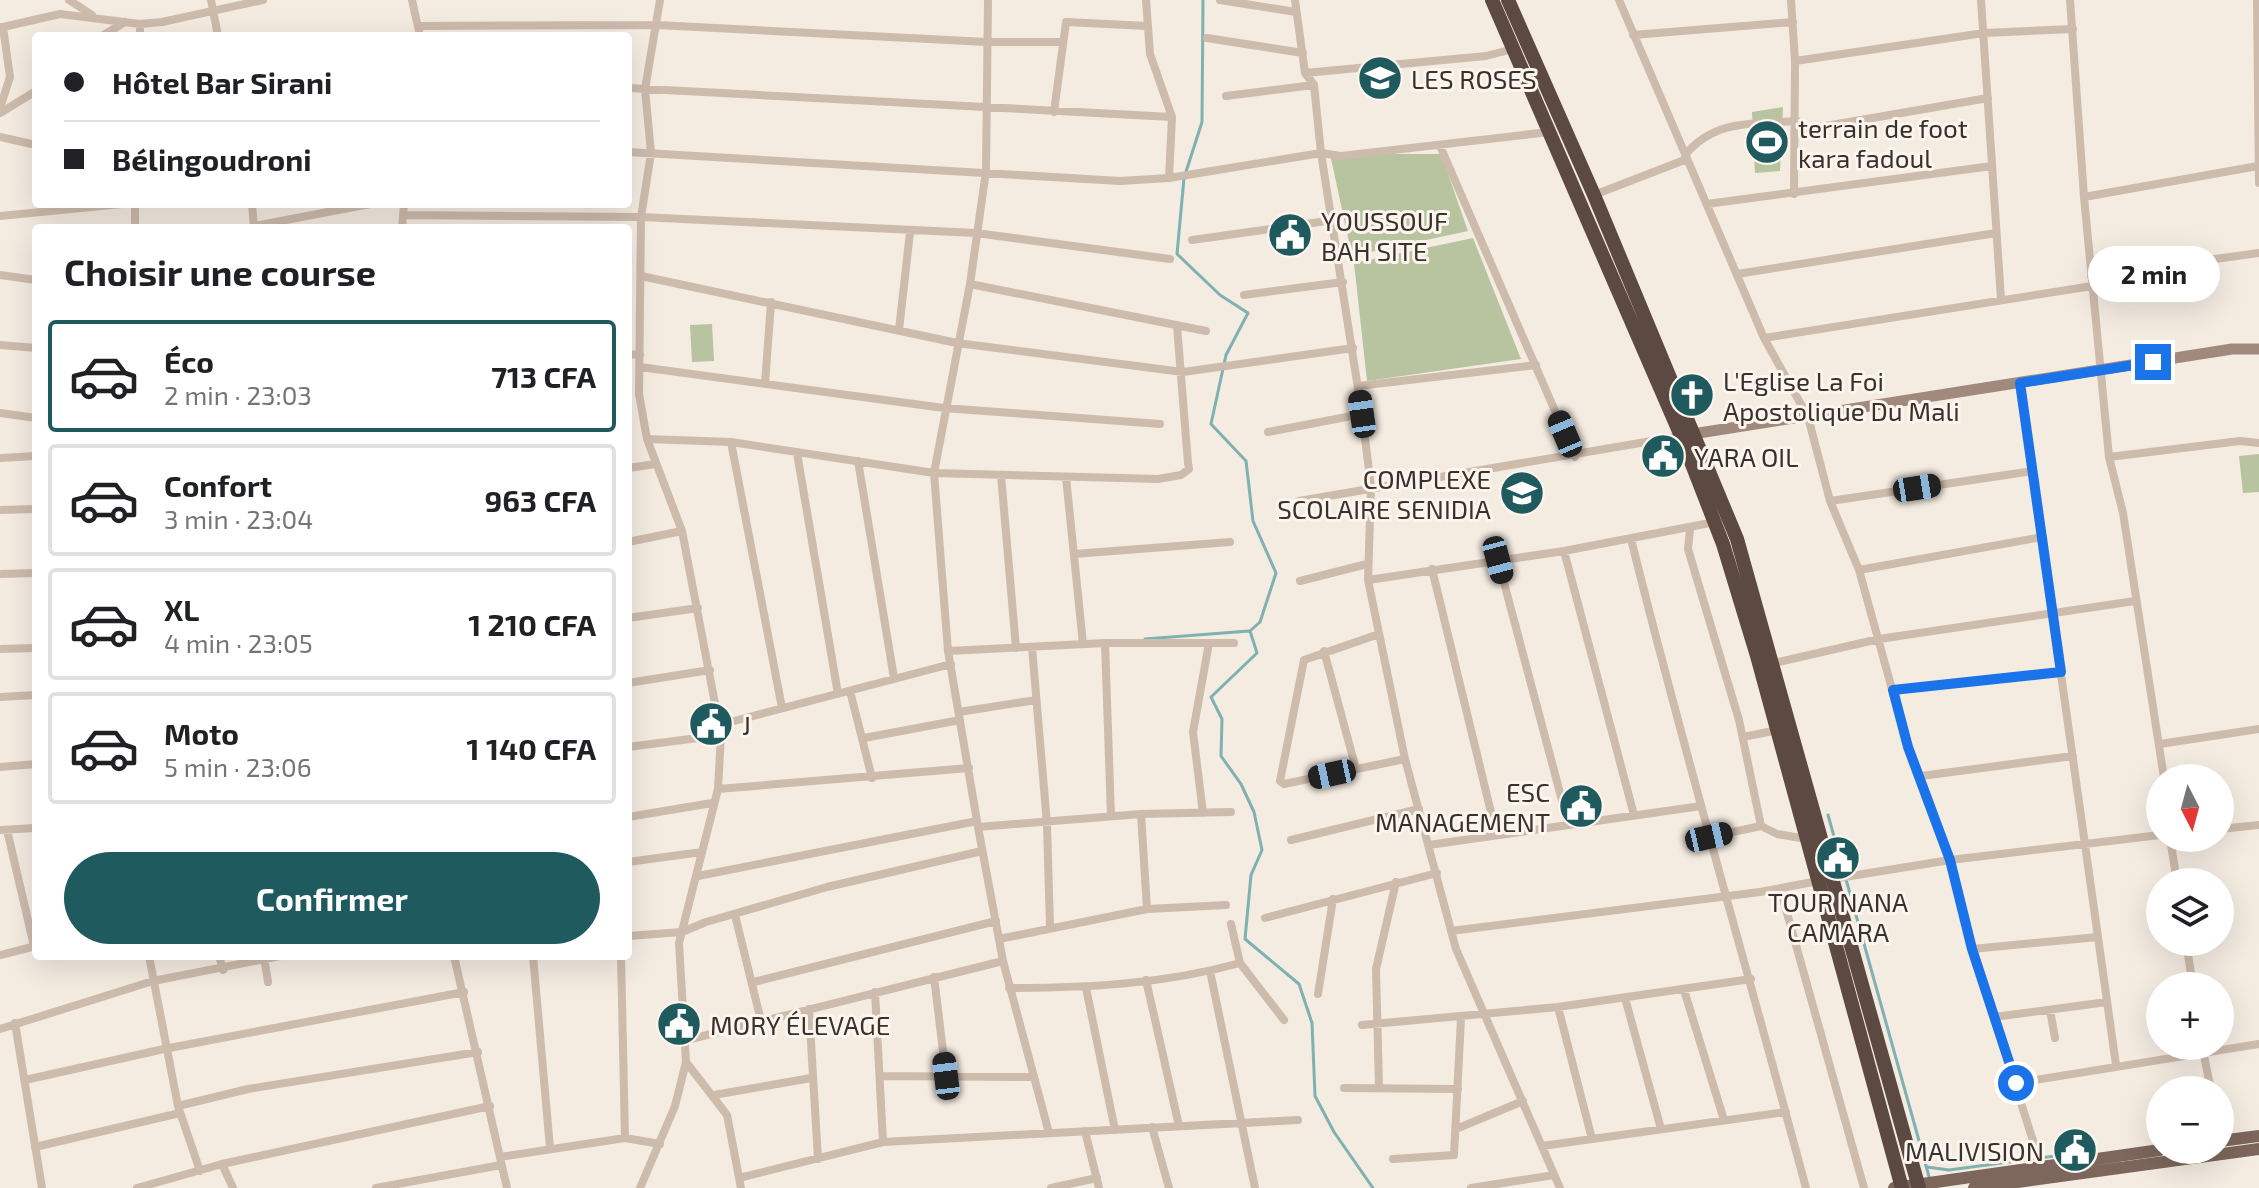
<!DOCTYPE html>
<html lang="fr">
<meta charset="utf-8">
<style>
:root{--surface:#fff;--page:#f6f6f6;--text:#202124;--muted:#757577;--line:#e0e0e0;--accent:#1f5a5e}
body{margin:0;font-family:"Exo 2",sans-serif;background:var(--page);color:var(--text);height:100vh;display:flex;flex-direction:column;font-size:30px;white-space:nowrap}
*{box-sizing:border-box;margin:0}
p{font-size:26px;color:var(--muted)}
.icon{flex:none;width:44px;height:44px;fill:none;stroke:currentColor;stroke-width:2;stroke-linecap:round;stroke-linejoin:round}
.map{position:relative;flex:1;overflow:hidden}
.panel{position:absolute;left:32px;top:224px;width:600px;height:736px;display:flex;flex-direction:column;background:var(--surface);border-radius:8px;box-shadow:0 8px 32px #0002}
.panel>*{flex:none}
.hud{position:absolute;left:32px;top:32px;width:600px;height:176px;border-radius:8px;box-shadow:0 8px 32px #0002;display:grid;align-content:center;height:176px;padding:0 32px;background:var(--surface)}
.needle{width:52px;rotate:174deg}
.buttons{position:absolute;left:2146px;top:764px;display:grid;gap:16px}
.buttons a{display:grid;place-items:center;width:88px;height:88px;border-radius:50%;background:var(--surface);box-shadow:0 8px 32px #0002;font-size:40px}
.end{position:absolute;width:36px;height:36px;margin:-18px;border:10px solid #1a73e8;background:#fff;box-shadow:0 0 0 4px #fff}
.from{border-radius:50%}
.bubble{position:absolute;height:56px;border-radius:28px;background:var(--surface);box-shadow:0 8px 32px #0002;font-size:26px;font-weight:700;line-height:56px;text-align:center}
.car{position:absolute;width:24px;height:48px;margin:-24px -12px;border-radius:10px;box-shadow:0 0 6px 2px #0007;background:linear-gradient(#222 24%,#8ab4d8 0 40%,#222 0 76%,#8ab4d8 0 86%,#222 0)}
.hud b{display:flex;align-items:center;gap:28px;height:76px;font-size:30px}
.hud b+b{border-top:2px solid var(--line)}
.hud i{width:20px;height:20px;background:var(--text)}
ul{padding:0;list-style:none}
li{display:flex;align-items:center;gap:24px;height:112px;margin:0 16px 12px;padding:0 16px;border:4px solid var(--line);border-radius:8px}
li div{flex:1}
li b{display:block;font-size:30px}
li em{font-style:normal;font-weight:700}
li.active{border-color:var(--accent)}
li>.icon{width:72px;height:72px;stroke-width:1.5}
h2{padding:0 32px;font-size:36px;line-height:96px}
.button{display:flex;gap:16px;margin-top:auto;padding:16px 32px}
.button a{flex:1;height:92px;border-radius:48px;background:var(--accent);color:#fff;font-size:32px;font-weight:700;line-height:92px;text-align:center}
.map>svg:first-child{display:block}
.green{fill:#b8c4a0}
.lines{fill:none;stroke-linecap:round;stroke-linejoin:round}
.stream{stroke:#7fb0b2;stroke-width:3}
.street{stroke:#cdbbac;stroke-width:8}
.secondary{stroke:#a18a7d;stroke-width:11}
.primary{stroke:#7d675c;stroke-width:12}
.highway{stroke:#5c4a42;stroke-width:14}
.route{stroke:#1a73e8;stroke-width:10}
.labels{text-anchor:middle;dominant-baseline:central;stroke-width:6;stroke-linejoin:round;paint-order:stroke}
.poi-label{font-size:26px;fill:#3b302b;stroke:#fbf5ee;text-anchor:start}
</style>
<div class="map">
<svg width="2259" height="1188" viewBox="0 0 2259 1188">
<rect width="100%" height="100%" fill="#f4ebe1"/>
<path class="green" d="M1783,107l-3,64 -25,2 -3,-61z
M1330,154h111l27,77 -116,25z
M1473,238l48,121 -154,22 -13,-118z
M712,324l2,37 -22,1 -2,-37z
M2259,454v38l-16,1 -4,-37z"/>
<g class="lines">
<path class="stream" d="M1203,0l-1,122 -18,56 -7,76 43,41 28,18 -22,42 -15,69 35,37 7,60 23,52 -16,49 -10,9 7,22 -46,44 11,22 -1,37 20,28 13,28 8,38 -11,25 -6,64 54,45 13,39 3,73 19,36 39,56
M1145,639l104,-8
M1828,815l102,365
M1927,1167l22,3 121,-16"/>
<path class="street" d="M69,0l23,15
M211,0l7,36
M412,0l8,36
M988,0l-2,171 -16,113 -36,189 14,178 30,176 25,134 46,172
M1146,0l4,54 22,63 -3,61
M1220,0l76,12
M1295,0l10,73 9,12 7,68 41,261 9,73 -3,93
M1619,0l145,338 328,-52
M1791,0l4,61 189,-28 89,-4
M1981,0l20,299
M2070,0l14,197 25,260 14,56 41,265
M2257,0l2,183
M140,24v12
M418,26l239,-1 330,17h74
M0,27h3l7,50 -10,31
M3,27l57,-13 80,10 22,-2 101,-22
M1633,35l160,-13
M102,36l23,-14
M1207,38l96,15
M1305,73l181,-17 27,-7
M628,88l544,29
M1226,96l88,-11
M1054,112l12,-90 82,4
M0,113l36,-22
M1797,131l191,-33
M0,137l36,8
M1440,146l135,311
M628,152l492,29 49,-3 152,-25 20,3 208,-24
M1685,155c30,-36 69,-31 112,-34
M1794,194l1,-133
M1594,195l93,-36
M2084,197l174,-31
M252,204l2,24
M1707,204l285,-38
M403,215l238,2 335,16 194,26
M0,216l122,-12
M254,226l116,-22
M135,228v-24
M402,228l2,-24
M1192,240l142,-20
M1737,274l259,-41
M0,275l36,5
M641,276l316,67 226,29 170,-24
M2091,276l168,-23
M970,284l236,47
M1244,295l99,-13
M899,330l11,-98
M1764,338l44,79 22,84 29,69 49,177 42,113 22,89 70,220
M0,345l36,3
M628,354l12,1
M640,367l304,41 216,16
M2020,383l96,682
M765,384l6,-82
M1358,386l178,-21
M0,413l36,5
M1268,432l94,-18
M647,439l84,3 203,31 224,6 23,-4 8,-6 -1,-6 -11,-137
M731,442l51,266
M797,453l41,241
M2109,457l131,-16 19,2
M0,458l36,-2
M858,461l36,217
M628,468l28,-4
M1001,475l15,173
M1066,477l17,167
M1299,501l382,-65
M1830,501l203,-30
M0,510l36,-1
M1690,530l-2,19 51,171 22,106 16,8 30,5
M1631,539c54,218 117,432 175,649
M628,542l54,-11
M1564,551l70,264
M1074,554l156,-12
M1498,560l70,263
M1432,569l64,264
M1859,570l183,-33
M0,574l36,-1
M1300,581l67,-17
M628,618l70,-10
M1379,634l-75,26 -24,121 4,3 121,-25
M1105,643l6,173
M1032,647l15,177 3,104
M0,649l36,-1
M948,651l157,-8h129
M1324,651l32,118
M1774,663l105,-24 256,-38
M628,683l82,-13
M1893,690l168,-18
M850,691l22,87
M0,697l36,-2
M959,712l77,-12
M719,725l232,-61
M1743,737l35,-7
M864,738l96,-18
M2160,744l99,-15
M628,747l93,-12
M0,767l36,-3
M1921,776l152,-20
M718,789l251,-21
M1203,813l-10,-81 16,-89
M1141,814l6,95
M628,817l84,-14
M978,827l163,-13 90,-2
M2220,829l39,-4
M0,830l36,-2
M7,830l27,116
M1709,837l52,-11
M2170,838l7,44
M1291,840l128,-31
M1429,845l272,-39
M628,862l74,-10
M698,876l279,-55
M1832,879l118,-19 210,-25
M1780,888l84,300
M735,915l26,106
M1265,918l172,-45
M1231,924l9,39 44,57
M1451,931l309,-39 58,-11
M628,936l54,-4 24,-10 121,-35 155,-36
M999,939l148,-30 79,-4
M2186,942l7,44
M1972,949l126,-12
M0,955l36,-9
M149,956l29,150 22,65
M219,956l4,14
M454,956l53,232
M533,956l17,192
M621,956l4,182
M264,957l4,25
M1210,971l45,217
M934,977l12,99
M1146,980l33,146
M754,982l242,-61
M1009,988c77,0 156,-4 231,-25
M1086,988l29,142
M1684,990l40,130
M875,992l8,150
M1318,994l15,-95
M1625,998l36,131
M1558,1007l34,132
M809,1009l9,150
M2050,1010l5,28
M1994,1017l113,-15
M15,1023l27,165
M1362,1025l196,-18 193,-28
M0,1029l153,-48 127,-25
M687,1040l316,-79
M2202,1046l9,44
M686,1062l41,53 14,73
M880,1076l153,1
M25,1080l139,-31 300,-57
M2016,1083l243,-39
M1344,1088l114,1
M1379,1088l-3,-119 20,-87
M714,1095l97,-17
M178,1106l70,-17 230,-37
M1152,1127l17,61
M1456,1129l67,-28
M1085,1131l14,57
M1542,1146l244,-34
M35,1147l145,-34
M500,1157l125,-19 35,6
M1393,1159l61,-4 7,-137
M739,1178l144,-36 415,-22
M137,1188l85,-24
M233,1188l-11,-24 268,-58
M376,1188l125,-23
M640,1188l35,-82 11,-44 -7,-119 39,-154 3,-54 -39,-204 -35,-92 -8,-45 2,-177 10,-64 -6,-64 15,-89
M1051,1188l46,-10
M1471,1188l83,-13
M1560,1188l-104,-239 -51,-190 -37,-179 196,-29 151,-29"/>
<path class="secondary" d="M1686,435l546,-86h27"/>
<path class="primary" d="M2220,1141l39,-5
M1894,1188l266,-38
M1974,1188l285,-39"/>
<path class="highway" d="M1492,0l189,436 42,108 34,112 145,532
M1508,0l86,195 143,344 182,649"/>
</g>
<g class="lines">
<path class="route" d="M2016,1083l-44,-134 -22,-89 -42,-113 -15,-57 168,-18 -41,-289 133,-21"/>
</g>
<defs>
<g id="school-disc" transform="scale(2.3)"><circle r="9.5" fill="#1f5a5e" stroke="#fbf5ee"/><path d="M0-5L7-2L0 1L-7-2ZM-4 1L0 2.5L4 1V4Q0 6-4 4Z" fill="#fff"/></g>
<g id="stadium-disc" transform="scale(2.3)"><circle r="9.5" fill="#1f5a5e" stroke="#fbf5ee"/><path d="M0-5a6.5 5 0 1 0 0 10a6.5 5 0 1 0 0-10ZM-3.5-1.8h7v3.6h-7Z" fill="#fff"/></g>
<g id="civic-disc" transform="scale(2.3)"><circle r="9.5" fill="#1f5a5e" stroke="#fbf5ee"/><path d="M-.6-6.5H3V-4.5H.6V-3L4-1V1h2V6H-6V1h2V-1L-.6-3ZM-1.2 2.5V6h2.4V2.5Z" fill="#fff"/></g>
<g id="church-disc" transform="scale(2.3)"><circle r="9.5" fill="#1f5a5e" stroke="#fbf5ee"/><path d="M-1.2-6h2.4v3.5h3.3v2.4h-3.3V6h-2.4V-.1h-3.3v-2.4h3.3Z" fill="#fff"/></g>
</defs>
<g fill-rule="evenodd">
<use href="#school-disc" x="1380" y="78"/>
<use href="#stadium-disc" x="1767" y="142"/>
<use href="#civic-disc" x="1290" y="235"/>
<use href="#church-disc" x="1692" y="395"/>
<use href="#civic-disc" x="1663" y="456"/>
<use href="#school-disc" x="1522" y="493"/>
<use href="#civic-disc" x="711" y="724"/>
<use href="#civic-disc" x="1581" y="806"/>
<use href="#civic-disc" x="1838" y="858"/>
<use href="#civic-disc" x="679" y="1024"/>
<use href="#civic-disc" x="2075" y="1150"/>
</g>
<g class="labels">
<g class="poi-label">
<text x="1411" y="78">LES ROSES</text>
<text x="1798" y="127">terrain de foot<tspan x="1798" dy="30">kara fadoul</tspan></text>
<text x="1321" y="220">YOUSSOUF<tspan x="1321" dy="30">BAH SITE</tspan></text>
<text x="1723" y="380">L'Eglise La Foi<tspan x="1723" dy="30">Apostolique Du Mali</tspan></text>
<text x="1694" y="456">YARA OIL</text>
<text x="1491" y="478" text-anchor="end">COMPLEXE<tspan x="1491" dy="30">SCOLAIRE SENIDIA</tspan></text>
<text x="742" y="724">J</text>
<text x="1550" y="791" text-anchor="end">ESC<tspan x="1550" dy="30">MANAGEMENT</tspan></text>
<text x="1838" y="901" text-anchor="middle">TOUR NANA<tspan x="1838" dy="30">CAMARA</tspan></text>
<text x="710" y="1024">MORY ÉLEVAGE</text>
<text x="2044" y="1150" text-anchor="end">MALIVISION</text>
</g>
</g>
</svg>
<div class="buttons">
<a><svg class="needle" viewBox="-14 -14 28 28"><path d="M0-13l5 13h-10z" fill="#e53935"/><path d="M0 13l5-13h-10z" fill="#757577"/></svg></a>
<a><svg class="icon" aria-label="layers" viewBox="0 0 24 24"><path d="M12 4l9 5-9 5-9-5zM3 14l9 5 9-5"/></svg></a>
<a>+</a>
<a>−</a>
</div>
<i class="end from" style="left:2016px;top:1083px"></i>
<i class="end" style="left:2153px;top:362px"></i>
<div class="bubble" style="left:2088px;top:246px;width:132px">2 min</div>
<i class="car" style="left:1362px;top:414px;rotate:352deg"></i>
<i class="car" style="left:1565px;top:434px;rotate:337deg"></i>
<i class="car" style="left:1917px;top:488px;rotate:81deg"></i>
<i class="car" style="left:1498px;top:560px;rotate:165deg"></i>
<i class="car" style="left:1332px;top:774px;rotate:258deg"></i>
<i class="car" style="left:1709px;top:837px;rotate:77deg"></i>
<i class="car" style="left:946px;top:1076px;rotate:353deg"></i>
<div class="hud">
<b><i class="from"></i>Hôtel Bar Sirani</b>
<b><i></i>Bélingoudroni</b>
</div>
<section class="panel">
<h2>Choisir une course</h2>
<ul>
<li class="active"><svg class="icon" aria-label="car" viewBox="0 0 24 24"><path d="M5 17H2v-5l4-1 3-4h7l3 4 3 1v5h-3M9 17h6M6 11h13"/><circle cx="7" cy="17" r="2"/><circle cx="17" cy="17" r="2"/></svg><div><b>Éco</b><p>2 min · 23:03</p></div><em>713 CFA</em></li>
<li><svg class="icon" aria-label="car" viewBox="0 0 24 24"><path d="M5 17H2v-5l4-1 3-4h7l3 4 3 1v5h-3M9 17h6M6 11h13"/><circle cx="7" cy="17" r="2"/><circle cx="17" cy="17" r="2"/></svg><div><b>Confort</b><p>3 min · 23:04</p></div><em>963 CFA</em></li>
<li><svg class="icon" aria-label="car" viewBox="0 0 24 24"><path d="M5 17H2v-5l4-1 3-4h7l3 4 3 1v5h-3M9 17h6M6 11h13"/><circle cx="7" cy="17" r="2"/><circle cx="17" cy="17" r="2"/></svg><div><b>XL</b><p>4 min · 23:05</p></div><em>1 210 CFA</em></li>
<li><svg class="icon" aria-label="car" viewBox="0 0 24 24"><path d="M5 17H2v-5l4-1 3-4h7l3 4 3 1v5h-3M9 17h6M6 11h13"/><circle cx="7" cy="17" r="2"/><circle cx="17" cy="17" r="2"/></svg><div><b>Moto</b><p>5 min · 23:06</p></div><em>1 140 CFA</em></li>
</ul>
<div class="button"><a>Confirmer</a></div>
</section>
</div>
